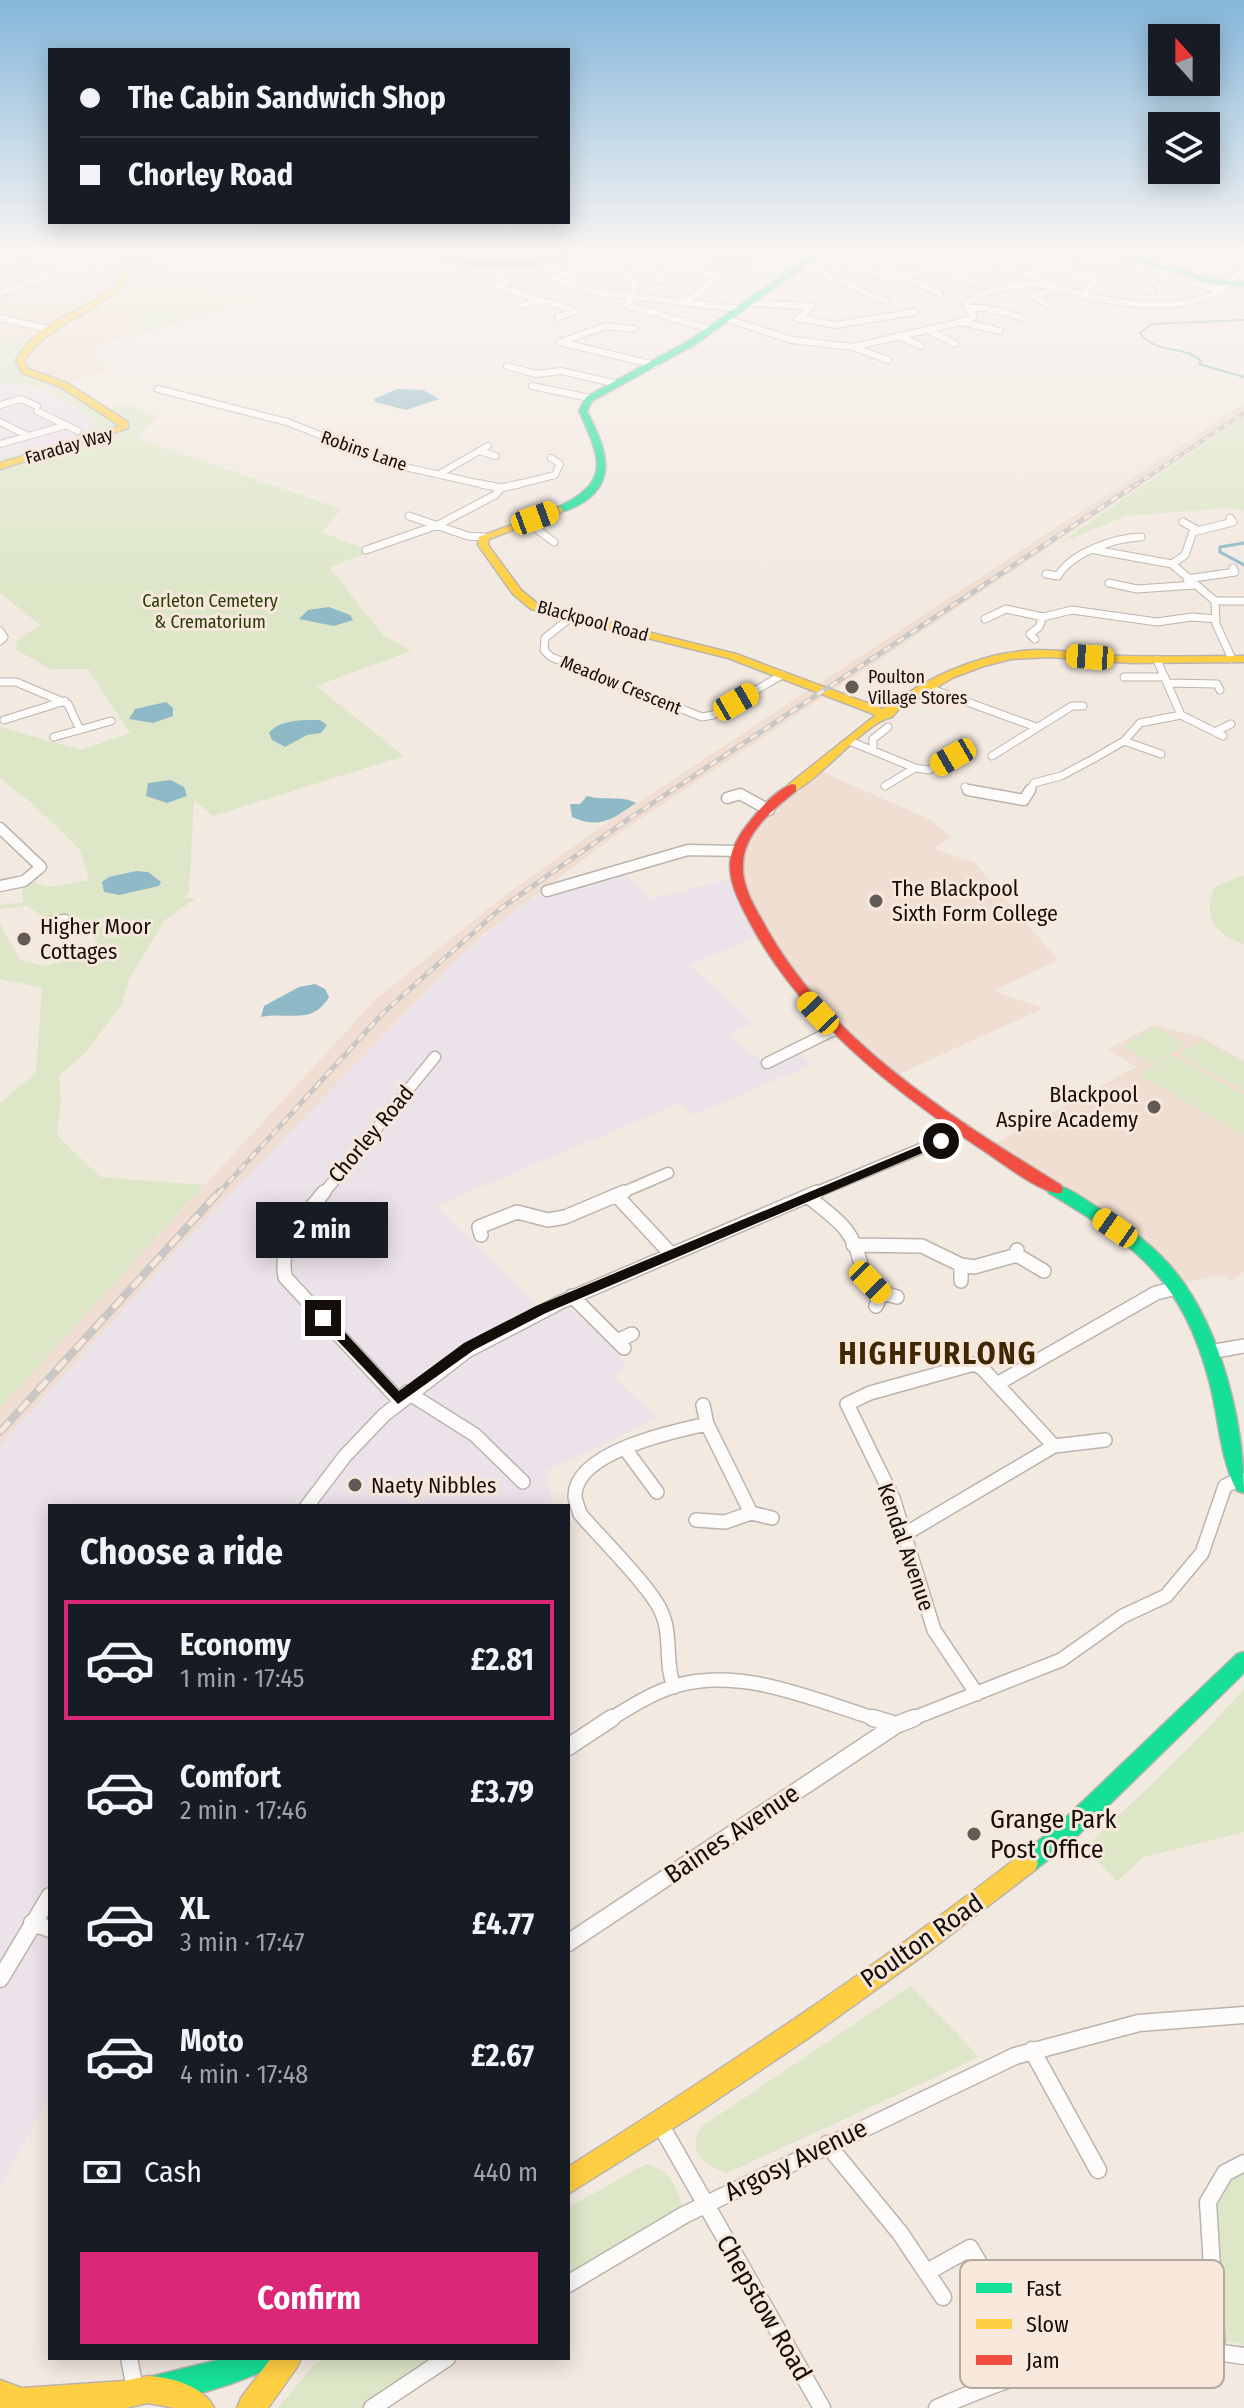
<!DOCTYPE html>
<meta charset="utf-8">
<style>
:root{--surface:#171b24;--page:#242831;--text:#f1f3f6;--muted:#9ea1a6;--line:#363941;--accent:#db2777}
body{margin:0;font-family:"Fira Sans Condensed",sans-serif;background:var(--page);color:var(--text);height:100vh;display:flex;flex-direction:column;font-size:30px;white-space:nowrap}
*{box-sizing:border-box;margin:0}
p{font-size:26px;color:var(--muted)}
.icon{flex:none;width:44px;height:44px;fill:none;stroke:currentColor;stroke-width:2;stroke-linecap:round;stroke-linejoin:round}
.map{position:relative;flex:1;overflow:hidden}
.drawer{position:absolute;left:48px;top:1504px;width:522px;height:856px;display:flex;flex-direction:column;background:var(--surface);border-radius:0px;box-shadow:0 4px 20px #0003}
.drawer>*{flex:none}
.top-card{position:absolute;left:48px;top:48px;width:522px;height:176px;border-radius:0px;box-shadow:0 4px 20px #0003;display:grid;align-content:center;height:176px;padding:0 32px;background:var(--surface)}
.needle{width:52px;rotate:339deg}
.tools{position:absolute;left:1148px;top:24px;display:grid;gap:16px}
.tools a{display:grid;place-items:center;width:72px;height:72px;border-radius:0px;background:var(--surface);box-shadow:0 4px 20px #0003;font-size:40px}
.end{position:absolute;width:36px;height:36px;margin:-18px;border:10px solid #140e0a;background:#fff;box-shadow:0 0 0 4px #fff}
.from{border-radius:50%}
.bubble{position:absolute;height:56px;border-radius:0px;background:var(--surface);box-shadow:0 4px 20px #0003;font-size:26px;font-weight:700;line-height:56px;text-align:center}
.car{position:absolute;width:24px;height:48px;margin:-24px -12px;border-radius:10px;box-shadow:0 0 6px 2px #0007;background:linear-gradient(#f5c518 24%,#345 0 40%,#f5c518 0 76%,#345 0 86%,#f5c518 0)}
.top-card b{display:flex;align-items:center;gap:28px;height:76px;font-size:30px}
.top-card b+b{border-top:2px solid var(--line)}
.top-card i{width:20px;height:20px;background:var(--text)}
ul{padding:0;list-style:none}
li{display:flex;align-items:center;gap:24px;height:120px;margin:0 16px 12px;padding:0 16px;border:4px solid transparent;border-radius:0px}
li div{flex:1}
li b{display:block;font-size:30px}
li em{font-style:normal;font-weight:700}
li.active{border-color:var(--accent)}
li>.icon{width:72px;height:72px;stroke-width:1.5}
h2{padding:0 32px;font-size:36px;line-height:96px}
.pay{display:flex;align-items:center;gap:20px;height:88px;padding:0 32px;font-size:30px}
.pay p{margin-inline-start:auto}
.primary-button{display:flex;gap:16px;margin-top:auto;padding:16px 32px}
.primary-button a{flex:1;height:92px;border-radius:0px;background:var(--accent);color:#fff;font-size:32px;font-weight:700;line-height:92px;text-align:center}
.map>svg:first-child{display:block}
.built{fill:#efded1}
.industrial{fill:#ece2e9}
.green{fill:#dde7c8}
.water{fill:#8fb9c6}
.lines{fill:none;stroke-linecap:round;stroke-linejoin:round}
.stream-far1{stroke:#8fb9c6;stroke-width:2}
.stream{stroke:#8fb9c6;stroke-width:3}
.street-far4-casing{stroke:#bbb4ae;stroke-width:8}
.street-far3-casing{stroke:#bbb4ae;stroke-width:9}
.street-far2-casing{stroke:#bbb4ae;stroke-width:13}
.street-far1-casing{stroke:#bbb4ae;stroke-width:16}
.street-casing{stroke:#bbb4ae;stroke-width:19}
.fast-casing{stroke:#bbb4ae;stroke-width:3}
.slow-casing{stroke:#bbb4ae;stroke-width:3}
.jam-casing{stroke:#bbb4ae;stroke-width:3}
.street-far4{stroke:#fdfcfa;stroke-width:6}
.street-far3{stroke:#fdfcfa;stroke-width:7}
.street-far2{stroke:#fdfcfa;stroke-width:10}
.street-far1{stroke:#fdfcfa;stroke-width:13}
.street{stroke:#fdfcfa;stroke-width:16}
.fast{fill:#16e098;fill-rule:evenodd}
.slow{fill:#ffcf43;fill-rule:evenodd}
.jam{fill:#f24e42;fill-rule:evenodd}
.rail-far2-casing{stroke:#c9c7c5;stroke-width:4}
.rail-far1-casing{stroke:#c9c7c5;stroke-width:5}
.rail-casing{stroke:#c9c7c5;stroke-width:8}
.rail-far2{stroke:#f8e8db;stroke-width:2;stroke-dasharray:6;stroke-linecap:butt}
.rail-far1{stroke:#f8e8db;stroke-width:3;stroke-dasharray:8;stroke-linecap:butt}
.rail{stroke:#f8e8db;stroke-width:5;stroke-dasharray:14;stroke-linecap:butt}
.route{fill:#140e0a}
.poi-dot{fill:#625b55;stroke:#f8e8db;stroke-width:3}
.labels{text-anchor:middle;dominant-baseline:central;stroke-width:6;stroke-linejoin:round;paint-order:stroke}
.far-street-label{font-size:18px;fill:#140e0a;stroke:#f8e8db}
.far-park-label{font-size:18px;fill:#253c05;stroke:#f8e8db}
.far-poi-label{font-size:18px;fill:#140e0a;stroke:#f8e8db;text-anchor:start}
.poi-label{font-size:22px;fill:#140e0a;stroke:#f8e8db;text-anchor:start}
.street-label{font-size:22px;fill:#140e0a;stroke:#f8e8db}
.near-poi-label{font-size:26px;fill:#140e0a;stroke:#f8e8db;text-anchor:start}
.near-street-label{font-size:26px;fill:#140e0a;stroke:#f8e8db}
.district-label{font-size:30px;font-weight:bold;letter-spacing:2px;fill:#402704;stroke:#f8e8db}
.key{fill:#f8e8db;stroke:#b4a79c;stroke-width:2}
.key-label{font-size:22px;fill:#140e0a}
</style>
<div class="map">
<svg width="1244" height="2408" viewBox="0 0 1244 2408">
<rect width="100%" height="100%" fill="#f2e9e1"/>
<path class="built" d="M32,264l21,11 64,-7 9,13 -42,25 48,-3 3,32 -34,9 -9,7 17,20 -54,14 -34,-12 -5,-17 11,-15 -27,-1v-68z
M1244,404v13l-628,418 -135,101 -296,305 -185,205v-38l375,-408 133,-107 93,-66z
M815,769l116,51 19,17 -16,12 41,14 83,97 -65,31 51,17 -149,68 -108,-97 -52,-102 19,-53z
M1153,1025l48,12 43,24v211l-13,9 -10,-6 -46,9 -12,-17 -174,-120 147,-80 -27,-18z"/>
<path class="industrial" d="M12,381l53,20 31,21 -3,6 -18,9 -75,22v-75z
M619,869l33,30 83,-22 26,59 -72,29 65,58 -26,12 39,30 29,-13 17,12 -119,51 -14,-12 -244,103 105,104 21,-9 48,43 17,25 -13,8 43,41 -111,53 7,35h-503v588l-50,95v-743l185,-205 275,-285 67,-56z"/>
<path class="green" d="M40,250h50l-90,22v-12z
M122,250h26l9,7 -6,3 17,4 -12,4 60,22 49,9 -130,36 -3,-31 -51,3 23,-10 25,-21z
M663,250h107v2l-26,20 -56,-15 -7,-5z
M1054,251l46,13 22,-7 12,4 -10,13 -87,-17z
M0,340l28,1 -12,15 5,17 34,12 60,37v5l-25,11 -90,25v-4c22,-7 86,-18 96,-37 -23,-19 -66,-45 -96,-38z
M122,403l35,14 -20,21 204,71 -19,23 50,20 -43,15 53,67 29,17 -95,35 88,70 -191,60 -19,-16 -5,93 -6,5h13l-31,22 -35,57 -9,29 -35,46 -27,24 2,25 -4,34 43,42 104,8 -204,223v-305l36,-30 6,-85 -42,-9v-55l20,36 25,6 57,-16 -23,-33 -28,5 -23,-16 -28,3v-4l23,-3v-16l9,-4 19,5 38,-7 -9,-30 -46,-45 -34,-27v-51l81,23 49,-17 -42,-64h-38l-33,-19 -1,-8 24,-17 -40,-32v-127l121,-36 4,-6 -14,-16z
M1244,417v94l-16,-3 -102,8 -68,28z
M1244,875v69c-28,-9 -43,-29 -29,-57z
M1156,1027l29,18 -32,19 -30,-18z
M1202,1040l42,23v28l-65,-37z
M1172,1055l72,40v40l-104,-60z
M1244,1689v143l-100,25 -27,24 -32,-33 105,-101z
M911,1986l68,71 -252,116c-23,-6 -44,-26 -23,-48z
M646,2164c27,6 32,27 38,51l-116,69v-76z
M1244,2170v175l-19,-4 -11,-140 14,-22z
M325,2358h122l-75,50h-94l35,-42z"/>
<path class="water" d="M397,389l26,1 16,9 -33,11 -31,-8 -1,-3z
M329,607l21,8 3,5 -19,6 -35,-7 9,-9z
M166,702l7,6v8l-20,7 -24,-4 6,-10z
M320,720l7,5 -6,8 -14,2 -22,12 -13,-7 -3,-7c11,-14 34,-13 51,-13z
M171,780l13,7 3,9 -20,7 -21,-7 2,-13z
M587,796c18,5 34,-1 49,7 -22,15 -36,27 -64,14l-2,-13h10z
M136,871l12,1 13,10 -2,4 -40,9 -15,-3 -2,-10 7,-5z
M315,984l10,5 4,8c-17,29 -42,14 -68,20l3,-11 35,-19z"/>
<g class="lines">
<path class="stream-far1" d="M1244,320l-93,4 -11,9c16,22 43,11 61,28l-2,3 45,13"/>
<path class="stream" d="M1244,543l-24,4v5l24,13"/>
<g class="street-far4-casing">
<path id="street-far4" d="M18,250l8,3
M823,251l63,27 112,-18 14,-10
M578,252l53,24 4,10 -8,19 86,25
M1113,253l14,-3
M890,260l54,-10
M803,265l83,36
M1153,265l64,-15
M1052,267l44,12 -13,16
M490,269l20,12 -12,6 78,24 -18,6
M939,269l36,14
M1023,273l15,4 4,8
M900,276l40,17
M634,281l34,-2
M1152,282l19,-12
M1194,284l30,6
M1144,290l9,1
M0,293l50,-18
M685,302l34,-25 -72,-20 -98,21 47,14 144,17
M747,303l65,3 -14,13
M1046,304l-11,-8 20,-7
M523,305l19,-5
M968,308h18l37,10
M0,318l48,11
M800,318l35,7 80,-13
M727,319l65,21 61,7 108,-25 13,-5 -9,-14c20,-12 49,-20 72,-19 19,1 36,10 55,13 39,9 99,14 134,-9l-1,-5 19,-11
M962,322l38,9
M634,329l-28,-3 -46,16 95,23
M930,331l25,13
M899,336l22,10
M853,347l35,13
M507,366l29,8 25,-3 57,13
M532,386l58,12
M158,389l129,33 109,43 94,21
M0,405l21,-6 16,7
M37,411l41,20
M0,422l28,14
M0,444l67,-19
M479,451l17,5
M441,473l47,-27
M511,486l44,-11 5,-11 -9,-6"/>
</g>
<g class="street-far3-casing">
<path id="street-far3" d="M501,488l18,-4
M409,516l59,20 16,1
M535,518l4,6 -5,3 20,15
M1183,522l14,8
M366,550l72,-25 57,-30 6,-7 -20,-4
M1095,550l77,14 43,37 1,23 16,35
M1172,564l13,-9 8,-23 40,-10 -3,-4
M1046,574l12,2c14,-24 57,-38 83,-39
M1187,579l48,-7 -2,-4
M1109,583l28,6 58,-4
M1215,601h29
M570,618l-25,20 -1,12 7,7 151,60 11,-2 69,-40
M985,619l21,-10 37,8 29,-7 85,12 35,-5 24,2
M0,631l4,6 -4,4
M1035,639l-5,-5 9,-7 4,-10
M1157,660l24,55 42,21
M1124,677h41
M0,682h16l52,22 12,26
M1168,683l49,1 3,6
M929,688l107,39
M4,720l61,-19
M1215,732l16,-8
M54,737l57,-16
M1124,741l37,13
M852,742l63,26 -30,18
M873,750v-11l15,-12
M992,756l80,-50h11
M915,768l14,2 24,-13
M965,787l6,5
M1029,792l5,-9 27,-7 32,-17 31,-18 16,-18 41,-8"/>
</g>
<g class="street-far2-casing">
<path id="street-far2" d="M968,790l56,10 6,-10
M727,798l13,-4 29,16
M0,828l41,39 -17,14 -24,5
M547,891l141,-41 51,1
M51,922l14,-2
M767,1063l67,-33
M323,1194l112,-137
M619,1194l49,-21
M812,1194l154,-64"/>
</g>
<g class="street-far1-casing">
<path id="street-far1" d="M324,1192c-23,29 -45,45 -39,85l113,122
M808,1196c12,11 28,21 38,34 23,30 5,55 51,67
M618,1197l53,57
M481,1235l-2,-8 38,-15 31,8 17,-3 59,-25
M853,1245l69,1 39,19 13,2 43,-12v-5
M1017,1255l27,16
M961,1265v16
M572,1296l52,52
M876,1306l5,-12
M617,1341l15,-7
M1210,1352l34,-6
M997,1384l159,-91 21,-5
M407,1392l68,43 48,47
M703,1405l4,19
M626,1450l31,42
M307,1506l38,-50 39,-41 83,-64 94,-49 256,-110
M751,1513l21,5
M905,1534l149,-88 51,-6
M674,1687c-10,-25 -1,-53 -14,-78 -12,-24 -60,-72 -80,-95 -1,-5 -5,-13 -5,-18 0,-44 99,-65 132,-72l44,89 -26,9 -29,-2
M977,1694l-43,-64 -41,-132 -46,-94 23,-11 104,-29 8,4 72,78
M609,1720c21,-13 43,-27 66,-34 68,-20 141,15 205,34
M909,1720l152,-60 62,-44 43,-20 36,-43 23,-67 15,-7"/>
</g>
<g class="street-casing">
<path id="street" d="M873,1718l23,7
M568,1747l44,-29
M32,1923l18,6
M568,1943l328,-218 18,-7
M0,1979l50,-83
M1032,2050l66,120
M660,2124l162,284
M827,2144l73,89 43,64
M927,2272l43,-24 14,24
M568,2284l116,-69 331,-159 124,-33 105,-8
M1217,2350l-9,-148 17,-29 19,-10
M129,2358l6,31
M372,2408l75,-50
M937,2408c104,-46 193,-71 307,-52"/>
</g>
<g class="fast-casing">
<path id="fast" d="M819,250h8l-131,94 -104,57 -5,10c15,31 33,66 -2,90 -9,6 -20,11 -29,11v-4c56,-26 45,-48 23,-97l7,-14 104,-57z
M1100,250h12l100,29 32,3v4l-33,-3z
M1055,1184c17,5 33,18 48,27 27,18 54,37 74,63 44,56 67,149 67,219l-7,-2c-17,-33 -18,-71 -27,-107 -27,-104 -73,-138 -161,-191l-2,-4z
M1244,1652v21l-171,167 -38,30 -8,3 -8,-3 -3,-7 3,-7 38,-30 180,-172z
M226,2358h51l-4,9c-26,12 -102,41 -128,31l-4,-10 4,-10z"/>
</g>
<g class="slow-casing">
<path id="slow" d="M119,250h7l8,17c-17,42 -82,51 -110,93l4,9 39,14 61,39v6l-128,41v-6l120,-37 -59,-39 -39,-14 -6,-13c7,-11 14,-20 25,-29 27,-21 72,-30 85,-64z
M559,507l3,1v4l-73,27 -1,6 33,45 18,15 197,49 147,55c44,-31 98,-57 153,-59 28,0 57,5 85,6 41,1 82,0 123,0v6l-113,1 -81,-6 -39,2 -27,7 -30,11 -56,33 -6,7c-28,5 -71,63 -100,75l-4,-1v-6l88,-70 -148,-57 -197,-49 -18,-15 -35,-49 1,-8z
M1027,1853l8,3 3,7 -3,7 -111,85 -114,82 -116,78 -126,79v-27c155,-98 307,-199 451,-311z
M271,2358h30l-4,9 -29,41h-31l4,-10z
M148,2376c23,1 56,10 66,32h-39l-27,-5 -22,5h-126v-28l22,8 102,-7z"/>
</g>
<g class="jam-casing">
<path id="jam" d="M422,250c26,0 51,13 80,12 29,0 57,-12 86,-12 -50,20 -117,25 -166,0z
M792,784l4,1v6c-22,18 -51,40 -53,71 -2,21 9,41 19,58 63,119 187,196 299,265l2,4 -2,4c-16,3 -59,-30 -74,-40 -92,-61 -186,-133 -238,-232 -9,-18 -20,-37 -19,-58 1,-16 11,-31 21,-43 10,-13 26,-30 41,-36z"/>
</g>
<use href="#street-far4" class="street-far4"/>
<use href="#street-far3" class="street-far3"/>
<use href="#street-far2" class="street-far2"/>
<use href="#street-far1" class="street-far1"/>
<use href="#street" class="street"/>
<use href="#fast" class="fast"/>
<use href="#slow" class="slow"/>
<use href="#jam" class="jam"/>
<g class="rail-far2-casing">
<path id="rail-far2" d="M1134,486l110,-73"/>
</g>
<g class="rail-far1-casing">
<path id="rail-far1" d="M218,1194l165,-181 117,-104 130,-91 507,-334"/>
</g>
<g class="rail-casing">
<path id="rail" d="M0,1432l219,-240"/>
</g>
<use href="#rail-far2" class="rail-far2"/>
<use href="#rail-far1" class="rail-far1"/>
<use href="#rail" class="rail"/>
</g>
<linearGradient id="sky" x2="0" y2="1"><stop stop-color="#84b6da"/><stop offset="0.43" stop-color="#f9f5f2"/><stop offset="1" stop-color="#f9f5f2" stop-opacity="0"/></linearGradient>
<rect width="1244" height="588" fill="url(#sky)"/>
<path class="route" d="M941,1137l6,4 -1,2 -400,170 -72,37 -76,54 -82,-86 12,-4 71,77 65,-48 72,-37z"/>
<g class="poi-dot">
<circle cx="852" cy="687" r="8"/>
<circle cx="876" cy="901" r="8"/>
<circle cx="24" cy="939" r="8"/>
<circle cx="1154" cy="1107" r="8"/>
<circle cx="355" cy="1485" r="8"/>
<circle cx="974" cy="1834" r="8"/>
</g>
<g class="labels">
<g class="far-street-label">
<text transform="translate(69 446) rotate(-16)">Faraday Way</text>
<text transform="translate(364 451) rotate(19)">Robins Lane</text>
<text transform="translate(593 621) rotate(15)">Blackpool Road</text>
<text transform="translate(621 685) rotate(22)">Meadow Crescent</text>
</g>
<g class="far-park-label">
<text x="210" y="601">Carleton Cemetery<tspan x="210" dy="21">&amp; Crematorium</tspan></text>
</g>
<g class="far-poi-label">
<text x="868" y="677">Poulton<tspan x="868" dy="21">Village Stores</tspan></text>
</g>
<g class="poi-label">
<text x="892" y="888">The Blackpool<tspan x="892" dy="25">Sixth Form College</tspan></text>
<text x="40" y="926">Higher Moor<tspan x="40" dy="25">Cottages</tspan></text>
<text x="1138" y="1094" text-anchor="end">Blackpool<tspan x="1138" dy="25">Aspire Academy</tspan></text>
<text x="371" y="1485">Naety Nibbles</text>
</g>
<g class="street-label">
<text transform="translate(371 1134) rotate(-50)">Chorley Road</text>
<text transform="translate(906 1547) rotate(71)">Kendal Avenue</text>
</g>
<g class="near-poi-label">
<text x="990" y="1819">Grange Park<tspan x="990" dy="30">Post Office</tspan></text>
</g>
<g class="near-street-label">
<text transform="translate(732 1834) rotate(-34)">Baines Avenue</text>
<text transform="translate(922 1941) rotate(-35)">Poulton Road</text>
<text transform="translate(796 2160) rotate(-26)">Argosy Avenue</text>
<text transform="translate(764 2308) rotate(60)">Chepstow Road</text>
</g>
<g class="district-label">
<text x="938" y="1354">HIGHFURLONG</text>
</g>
</g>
<rect x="960" y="2260" width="264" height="128" rx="12" class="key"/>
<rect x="976" y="2283" width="36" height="10" fill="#16e098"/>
<rect x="976" y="2319" width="36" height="10" fill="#ffcf43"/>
<rect x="976" y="2355" width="36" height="10" fill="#f24e42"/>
<g class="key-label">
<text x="1026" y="2296">Fast</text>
<text x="1026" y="2332">Slow</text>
<text x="1026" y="2368">Jam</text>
</g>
</svg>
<div class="tools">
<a><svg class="needle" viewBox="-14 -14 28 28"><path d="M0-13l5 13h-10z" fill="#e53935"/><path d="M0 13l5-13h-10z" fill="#9ea1a6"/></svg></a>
<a><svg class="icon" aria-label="layers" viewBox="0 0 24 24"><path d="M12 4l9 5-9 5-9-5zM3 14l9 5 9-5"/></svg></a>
</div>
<i class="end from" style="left:941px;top:1141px"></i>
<i class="end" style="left:323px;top:1318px"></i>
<div class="bubble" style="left:256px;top:1202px;width:132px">2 min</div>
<i class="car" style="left:535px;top:518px;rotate:70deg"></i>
<i class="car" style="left:1090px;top:657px;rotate:274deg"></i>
<i class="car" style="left:736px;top:702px;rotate:60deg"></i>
<i class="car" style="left:953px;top:757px;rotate:240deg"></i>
<i class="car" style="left:818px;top:1013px;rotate:317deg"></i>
<i class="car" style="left:1115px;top:1228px;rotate:305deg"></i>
<i class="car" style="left:870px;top:1282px;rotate:136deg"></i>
<div class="top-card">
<b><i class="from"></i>The Cabin Sandwich Shop</b>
<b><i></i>Chorley Road</b>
</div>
<section class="drawer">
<h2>Choose a ride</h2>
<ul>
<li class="active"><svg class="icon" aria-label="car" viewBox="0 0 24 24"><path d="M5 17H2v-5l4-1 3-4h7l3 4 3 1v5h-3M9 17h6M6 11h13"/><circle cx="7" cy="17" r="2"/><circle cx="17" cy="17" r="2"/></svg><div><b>Economy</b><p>1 min · 17:45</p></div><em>£2.81</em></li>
<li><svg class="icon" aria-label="car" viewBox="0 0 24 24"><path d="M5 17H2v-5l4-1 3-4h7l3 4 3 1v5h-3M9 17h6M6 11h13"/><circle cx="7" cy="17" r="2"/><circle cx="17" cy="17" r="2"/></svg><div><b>Comfort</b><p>2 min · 17:46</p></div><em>£3.79</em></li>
<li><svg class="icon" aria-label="car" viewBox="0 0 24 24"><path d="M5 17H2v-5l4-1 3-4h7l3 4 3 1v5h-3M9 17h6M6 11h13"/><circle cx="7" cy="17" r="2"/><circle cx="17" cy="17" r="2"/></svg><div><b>XL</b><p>3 min · 17:47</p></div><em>£4.77</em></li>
<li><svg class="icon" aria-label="car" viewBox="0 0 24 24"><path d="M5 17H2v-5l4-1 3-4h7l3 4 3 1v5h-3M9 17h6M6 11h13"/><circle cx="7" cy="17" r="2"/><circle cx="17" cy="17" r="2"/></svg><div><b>Moto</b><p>4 min · 17:48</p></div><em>£2.67</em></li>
</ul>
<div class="pay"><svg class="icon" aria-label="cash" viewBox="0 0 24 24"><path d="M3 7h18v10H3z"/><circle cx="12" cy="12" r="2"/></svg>Cash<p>440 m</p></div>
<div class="primary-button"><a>Confirm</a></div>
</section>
</div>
